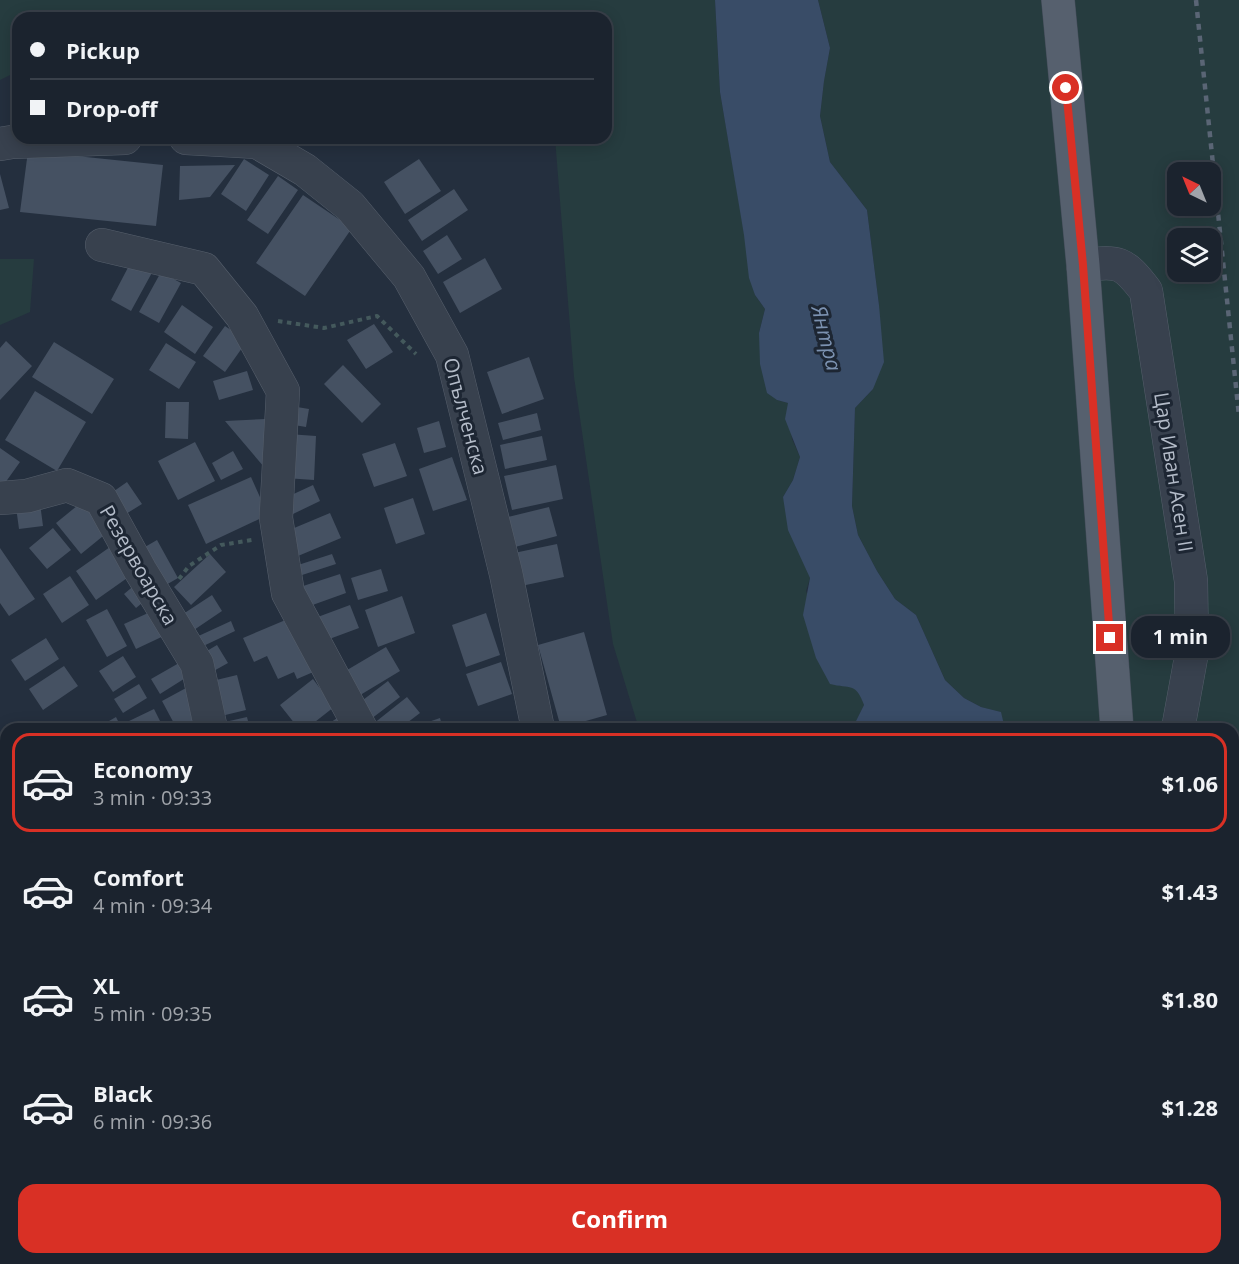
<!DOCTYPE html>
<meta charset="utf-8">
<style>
:root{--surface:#1b232e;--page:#282f3a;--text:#f1f3f6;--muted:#a0a4aa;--line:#39404a;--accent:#d93025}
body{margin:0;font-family:"Open Sans",sans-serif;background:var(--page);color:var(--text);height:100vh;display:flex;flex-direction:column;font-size:22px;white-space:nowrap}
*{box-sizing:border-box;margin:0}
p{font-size:20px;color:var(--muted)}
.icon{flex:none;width:33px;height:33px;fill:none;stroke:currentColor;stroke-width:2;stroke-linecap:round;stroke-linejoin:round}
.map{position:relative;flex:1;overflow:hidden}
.sheet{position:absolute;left:0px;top:723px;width:1239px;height:542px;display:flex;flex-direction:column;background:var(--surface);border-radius:18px 18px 0 0;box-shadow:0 3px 15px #0003,0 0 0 2px var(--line)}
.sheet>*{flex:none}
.top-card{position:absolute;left:12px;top:12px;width:600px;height:132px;border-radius:18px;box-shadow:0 3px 15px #0003,0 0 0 2px var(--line);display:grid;align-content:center;height:132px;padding:0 18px;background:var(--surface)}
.needle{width:39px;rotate:317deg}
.tools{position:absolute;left:1167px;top:162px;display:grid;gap:12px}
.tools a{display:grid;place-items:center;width:54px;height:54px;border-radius:12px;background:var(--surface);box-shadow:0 3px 15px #0003,0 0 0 2px var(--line);font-size:30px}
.end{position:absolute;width:27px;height:27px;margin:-14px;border:8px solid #d93025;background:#fff;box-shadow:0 0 0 3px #fff}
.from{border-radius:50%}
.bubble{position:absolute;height:42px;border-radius:18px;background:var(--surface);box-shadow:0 3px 15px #0003,0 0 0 2px var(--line);font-size:20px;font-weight:700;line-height:42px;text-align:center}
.top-card b{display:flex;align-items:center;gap:21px;height:57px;font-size:22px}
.top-card b+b{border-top:2px solid var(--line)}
.top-card i{width:15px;height:15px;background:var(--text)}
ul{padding:10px 0 0;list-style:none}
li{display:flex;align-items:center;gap:18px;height:99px;margin:0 12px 9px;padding:0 6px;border:3px solid transparent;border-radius:18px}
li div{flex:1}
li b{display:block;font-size:22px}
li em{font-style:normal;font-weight:700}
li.active{border-color:var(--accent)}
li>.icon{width:54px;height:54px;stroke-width:1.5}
.action{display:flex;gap:12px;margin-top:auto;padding:12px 18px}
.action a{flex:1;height:69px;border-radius:18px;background:var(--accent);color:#fff;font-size:24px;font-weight:700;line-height:69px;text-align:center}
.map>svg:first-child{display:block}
.green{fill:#263c3f;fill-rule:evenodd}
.water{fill:#394c67}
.building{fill:#455162}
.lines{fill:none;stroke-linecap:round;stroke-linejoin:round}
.major-tunnel{stroke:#3a4453;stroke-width:33;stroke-dasharray:33 16;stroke-linecap:butt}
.minor-casing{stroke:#565f6c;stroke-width:34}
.major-casing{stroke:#414a57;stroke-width:34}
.path{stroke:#44595c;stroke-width:4;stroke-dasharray:4.5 4.5;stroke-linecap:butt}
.minor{stroke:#38414e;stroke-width:33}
.major{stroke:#56606e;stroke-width:33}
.rail{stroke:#5a6575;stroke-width:4.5;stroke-dasharray:6 6;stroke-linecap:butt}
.route{stroke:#d93025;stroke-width:8}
.labels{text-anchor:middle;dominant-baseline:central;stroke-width:6;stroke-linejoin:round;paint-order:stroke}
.street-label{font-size:20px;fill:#b4bcc9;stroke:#1d2633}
.water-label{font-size:21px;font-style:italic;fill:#7c92b1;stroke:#1d2633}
</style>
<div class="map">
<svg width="1239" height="1264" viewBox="0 0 1239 1264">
<rect width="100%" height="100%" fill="#242f3e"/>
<path class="green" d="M0,0h715l5,92 35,203 10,14 -6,24 18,67 11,3 4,36 8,18 -7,23 -10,17 27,81 -4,13 33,95h13l8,7 4,12 -12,24h-213l-26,-85 -39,-267 -19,-239h51v-120h-588v53l-18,9z
M818,0h421v892l-6,-1v-162h-228l-5,-17 -19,-5 -17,-9 -19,-18 -29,-65 -21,-16 -18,-28 -19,-36 -6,-29 3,-98 18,-19 6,-84 -12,-95 -37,-48 -10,-46 4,-36 6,-32zM1178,172h32v34h-32zM1178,238h32v34h-32z
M0,259h34l-4,53 -30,13z
M1233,984l6,4v276h-137l-8,-5 139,-1z"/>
<path class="water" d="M715,0h103l12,48 -6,33 -4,35 10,46 37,48 12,95 5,57 -11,27 -18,19 -3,98 6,29 19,36 18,28 21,16 29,65 19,18 17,9 20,5 4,17h-153l12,-24c-8,-23 -14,-16 -34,-21l-14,-26 -13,-43 7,-37 -22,-48 -5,-33 10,-17 7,-23 -15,-38 3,-16 -11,-3 -10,-7 -7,-29 -1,-31 6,-24 -10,-14 -6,-17 -5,-43 -24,-143z
M1233,891l6,1v96l-6,-4z"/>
<path class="building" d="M28,151l135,14 -7,61 -136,-14z
M244,159l25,16 -23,36 -25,-17z
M419,159l22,32 -36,23 -21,-32z
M235,165l-25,32 -31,3 1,-34z
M0,174l9,34 -9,2z
M278,176l20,14 -30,44 -21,-14z
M454,189l14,21 -46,31 -14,-21z
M303,195l49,33 -47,68 -49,-33z
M447,235l15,24 -24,15 -15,-23z
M133,258l21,11 -23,42 -20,-11z
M485,258l17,31 -42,24 -17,-31z
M161,272l20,11 -22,40 -20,-11z
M182,305l31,22 -18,27 -31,-22z
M374,324l19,28 -27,17 -19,-29z
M225,326l22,15 -22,31 -22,-16z
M6,341l26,25 -32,34v-52z
M54,342l60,37 -22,35 -60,-37z
M166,343l30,19 -17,27 -30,-19z
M529,357l15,42 -42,15 -15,-42z
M343,365l38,39 -19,19 -38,-39z
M247,371l6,19 -34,10 -6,-19z
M35,391l51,31 -29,49 -52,-31z
M166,402h23l-1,37 -23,-1z
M291,406l18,3 -3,18 -18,-3z
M537,413l4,17 -38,10 -5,-17z
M266,419l-2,48 -39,-46z
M439,421l7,26 -22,6 -7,-25z
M288,434l28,2 -2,44 -29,-2z
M542,436l5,24 -42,9 -5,-24z
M195,442l20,39 -37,19 -20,-39z
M395,443l12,33 -33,11 -12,-33z
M0,448l20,14 -20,28z
M233,451l10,18 -22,11 -9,-17z
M452,457l15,43 -34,11 -14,-42z
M556,465l7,34 -51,11 -8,-34z
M251,477l17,38 -62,29 -18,-39z
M127,482l15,22 -21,13 -14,-21z
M313,485l7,16 -27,13 -8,-16z
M413,498l12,36 -29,10 -12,-36z
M83,501l25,31 -27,22 -25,-31z
M40,503l3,23 -24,3 -3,-22z
M549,507l8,29 -42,11 -7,-30z
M330,513l11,25 -43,18 -11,-25z
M53,528l18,22 -24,19 -18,-21z
M157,540l21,38 -19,11 -21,-38z
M557,544l7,33 -43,9 -7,-33z
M110,547l20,29 -34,24 -20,-29z
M0,548l35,51 -26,17 -9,-13z
M210,554l16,18 -35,33 -17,-18z
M332,554l4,10 -37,12 -4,-10z
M381,569l7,22 -30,9 -7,-22z
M340,574l6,19 -39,14 -7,-20z
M70,576l19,29 -27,18 -19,-29z
M136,584l11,15 -11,9 -12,-14z
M212,595l10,16 -31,21 -11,-16z
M402,596l13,37 -37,14 -13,-37z
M350,605l9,23 -35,13 -9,-23z
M159,608l11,25 -34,16 -12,-25z
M107,609l20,37 -20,11 -21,-37z
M486,613l14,42 -34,12 -14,-42z
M295,616l23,54 -21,9 -3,-7 -16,7 -11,-23 -13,6 -11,-24z
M231,621l4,10 -38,18 -5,-10z
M584,632l23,83 -46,13 -23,-83z
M46,638l13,21 -34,22 -14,-21z
M217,645l11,18 -18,10 -10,-18z
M386,647l14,24 -48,29 -15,-24z
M123,656l13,21 -23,15 -14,-21z
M501,662l11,32 -34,12 -12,-32z
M179,663l8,14 -27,17 -9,-15z
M64,666l14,20 -35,24 -14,-21z
M237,675l9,35 -29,7 -9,-35z
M313,679l21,28 -28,22h-7l-19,-24z
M388,681l12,16 -33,25 -12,-16z
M139,684l8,14 -24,15 -9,-14z
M186,688l17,31 -18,10h-8l-15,-28z
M407,697l13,16 -21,16h-22l-4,-5z
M154,709l10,20h-34l-3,-7z
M340,716l9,13h-28z
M116,717l6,12h-27z
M247,717l3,12h-33l-1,-5z
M440,718l3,11h-35z
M6,1067v38l-6,-4v-30z
M117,1258h57l2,5 -56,1z
M280,1258h23l1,6h-23z
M306,1258h28l1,6h-28z
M340,1258h34l3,6h-36z
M379,1258h26l3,6h-26z
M412,1258h55l1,6h-53z
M594,1258h48l-9,6h-35z
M694,1258h60l-3,6h-60z
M901,1258h144l8,6h-144z"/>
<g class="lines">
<path class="major-tunnel" d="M1162,1258v6"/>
<g class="minor-casing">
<path id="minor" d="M186,138l71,4 48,28 45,36 59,71 43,78 54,219 32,155
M0,144l12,-2 113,-4
M102,245l102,24 38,47 41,75 -7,127 12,75 73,136
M1083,265c36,-4 40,-4 63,26l45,290 1,71 -14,77
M0,498l27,-2 40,-11 34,14 39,71 57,94 14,65
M1233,830l6,2
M0,1116l6,-1
M568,1258l3,6
M838,1258l8,6
M678,1264l1,-6"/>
</g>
<g class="major-casing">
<path id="major" d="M1058,0l25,265 34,464"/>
</g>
<path class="path" d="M278,321l46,7 53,-12 39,38
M179,579l10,-13 32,-21 31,-5
M0,851l6,5
M1233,1147l6,3
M52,1258l2,6"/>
<use href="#minor" class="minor"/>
<use href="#major" class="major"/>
<path class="rail" d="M1196,0l43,416"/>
</g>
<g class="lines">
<path class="route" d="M1066,88l17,177 27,373"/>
</g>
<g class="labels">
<g class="street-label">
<text transform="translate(466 416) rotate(75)">Опълченска</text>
<text transform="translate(1174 472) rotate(81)">Цар Иван Асен II</text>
<text transform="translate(139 565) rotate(60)">Резервоарска</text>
</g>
<g class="water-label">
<text transform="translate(827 338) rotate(76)">Янтра</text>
</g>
</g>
</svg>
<div class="tools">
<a><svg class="needle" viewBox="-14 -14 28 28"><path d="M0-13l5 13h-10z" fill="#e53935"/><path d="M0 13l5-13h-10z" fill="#a0a4aa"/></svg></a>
<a><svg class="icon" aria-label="layers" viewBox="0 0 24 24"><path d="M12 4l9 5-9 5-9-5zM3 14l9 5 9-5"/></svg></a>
</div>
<i class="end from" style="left:1066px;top:88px"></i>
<i class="end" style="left:1110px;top:638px"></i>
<div class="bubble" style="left:1131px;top:616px;width:99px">1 min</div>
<div class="top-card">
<b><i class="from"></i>Pickup</b>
<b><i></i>Drop-off</b>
</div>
<section class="sheet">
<ul>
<li class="active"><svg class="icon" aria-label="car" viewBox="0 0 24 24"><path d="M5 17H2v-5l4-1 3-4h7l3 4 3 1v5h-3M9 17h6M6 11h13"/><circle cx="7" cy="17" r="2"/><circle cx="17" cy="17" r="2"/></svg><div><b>Economy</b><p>3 min · 09:33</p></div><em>$1.06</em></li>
<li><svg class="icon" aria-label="car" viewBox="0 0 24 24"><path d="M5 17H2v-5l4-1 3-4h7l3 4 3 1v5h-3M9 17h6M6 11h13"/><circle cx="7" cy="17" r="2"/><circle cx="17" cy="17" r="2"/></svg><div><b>Comfort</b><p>4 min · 09:34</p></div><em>$1.43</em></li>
<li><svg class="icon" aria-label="car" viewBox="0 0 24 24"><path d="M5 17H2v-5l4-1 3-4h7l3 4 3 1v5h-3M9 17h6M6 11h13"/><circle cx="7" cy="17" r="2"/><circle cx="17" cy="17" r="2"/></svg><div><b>XL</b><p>5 min · 09:35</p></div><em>$1.80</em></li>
<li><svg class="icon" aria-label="car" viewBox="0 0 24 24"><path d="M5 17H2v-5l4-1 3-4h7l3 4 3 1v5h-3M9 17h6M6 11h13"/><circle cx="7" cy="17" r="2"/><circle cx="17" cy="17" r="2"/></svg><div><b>Black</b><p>6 min · 09:36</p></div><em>$1.28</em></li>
</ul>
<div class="action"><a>Confirm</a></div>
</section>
</div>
